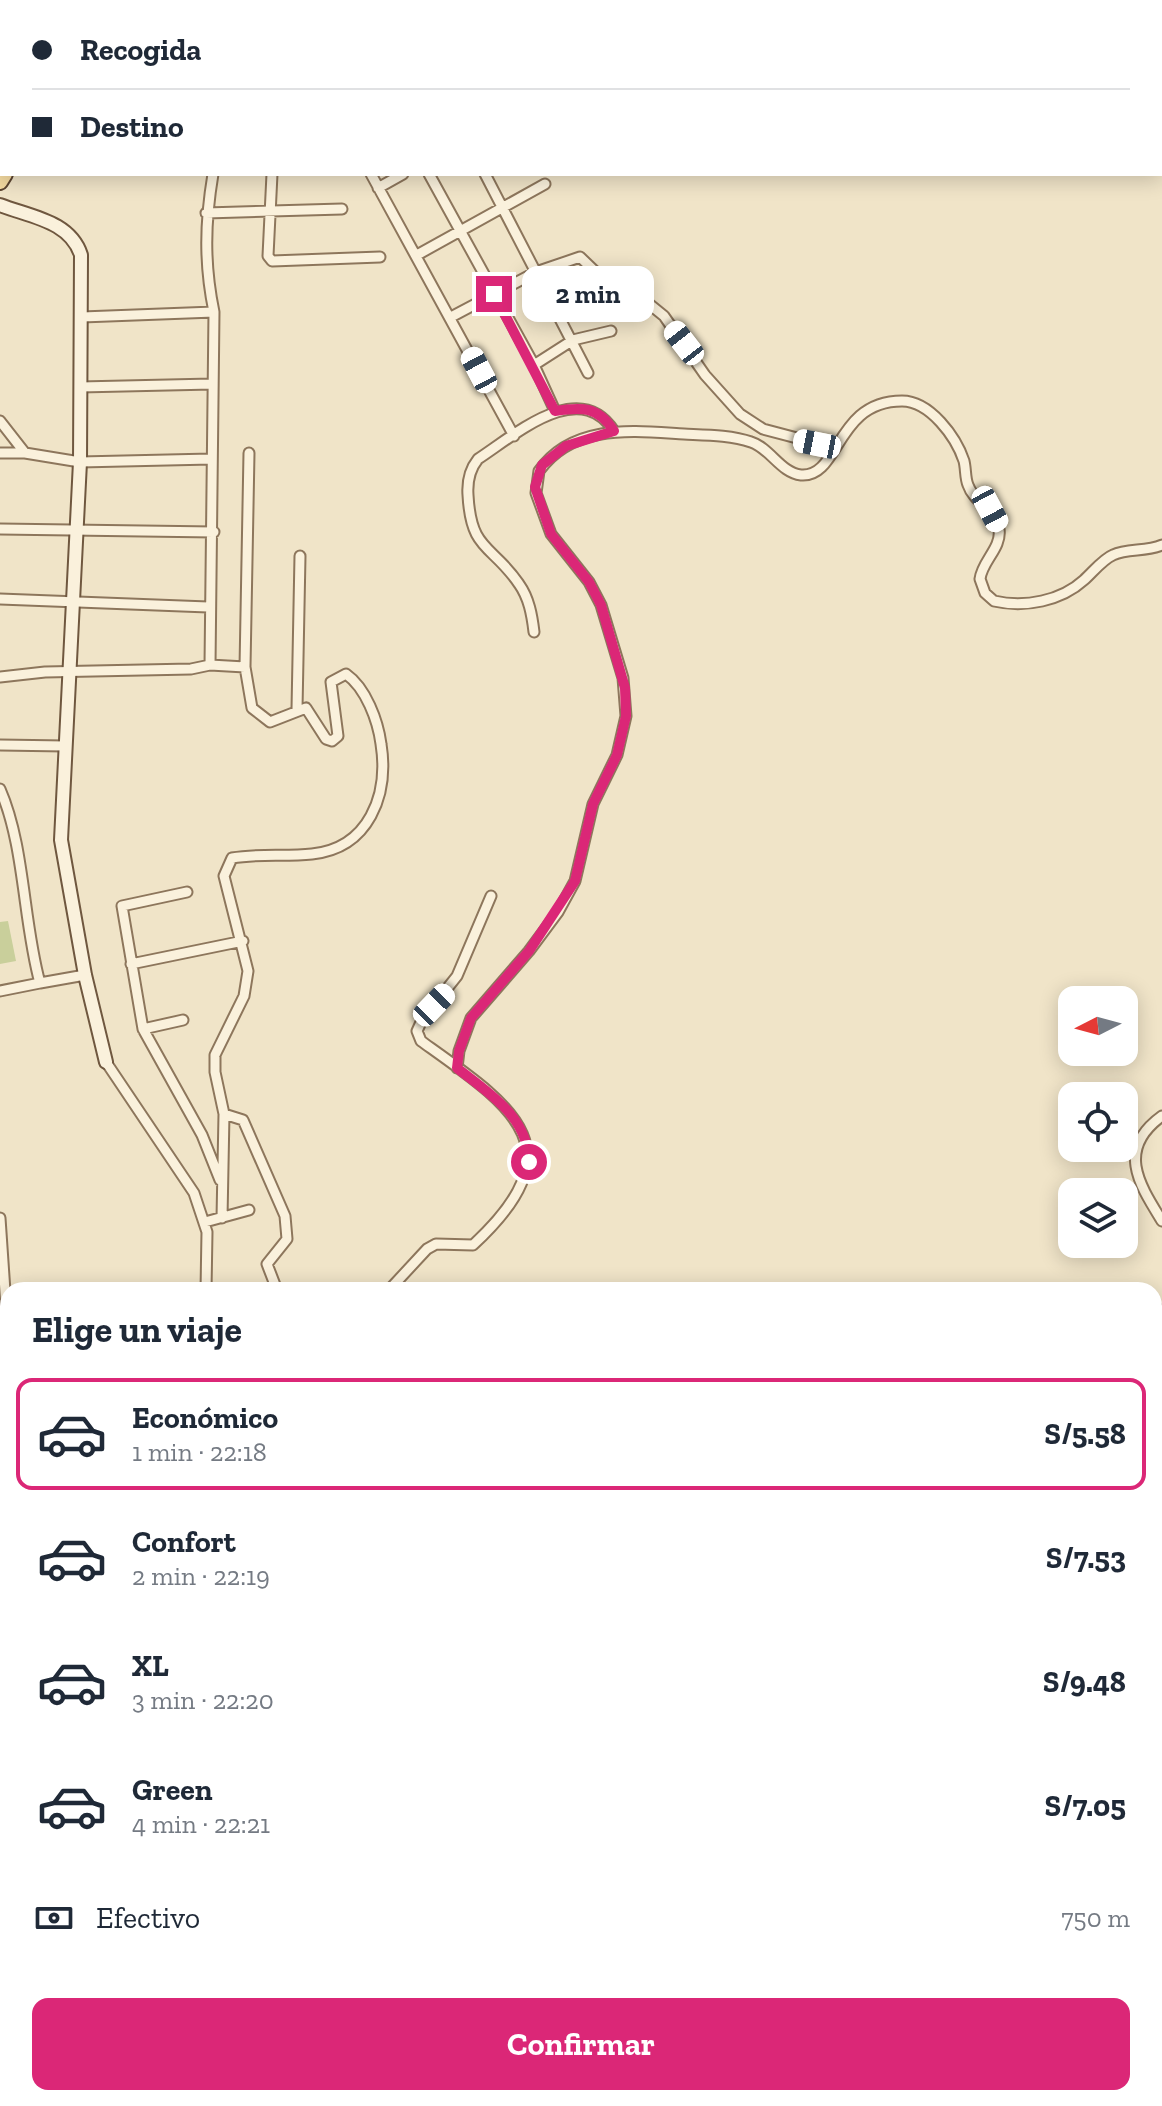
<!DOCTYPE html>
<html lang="es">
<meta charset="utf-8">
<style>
:root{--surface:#fff;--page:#f2f2f3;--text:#1f2937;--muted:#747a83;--line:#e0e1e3;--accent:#db2777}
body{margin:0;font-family:"Zilla Slab",serif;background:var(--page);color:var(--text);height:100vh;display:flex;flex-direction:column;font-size:30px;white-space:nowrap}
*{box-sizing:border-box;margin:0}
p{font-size:26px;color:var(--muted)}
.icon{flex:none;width:44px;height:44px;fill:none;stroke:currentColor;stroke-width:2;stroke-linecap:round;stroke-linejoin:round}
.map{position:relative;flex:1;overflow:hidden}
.side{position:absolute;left:0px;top:1282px;width:1162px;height:824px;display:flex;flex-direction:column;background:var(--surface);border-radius:24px 24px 0 0;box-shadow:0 4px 20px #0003}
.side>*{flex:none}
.top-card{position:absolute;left:0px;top:0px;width:1162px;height:176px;box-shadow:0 4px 20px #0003;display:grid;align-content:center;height:176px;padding:0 32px;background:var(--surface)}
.needle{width:52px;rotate:264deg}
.controls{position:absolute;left:1058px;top:986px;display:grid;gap:16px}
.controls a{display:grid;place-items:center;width:80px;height:80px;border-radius:16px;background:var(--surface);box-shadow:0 4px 20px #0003;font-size:40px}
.end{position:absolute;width:36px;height:36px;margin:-18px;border:10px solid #db2777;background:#fff;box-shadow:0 0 0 4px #fff}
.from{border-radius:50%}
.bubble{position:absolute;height:56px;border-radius:16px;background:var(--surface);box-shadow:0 4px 20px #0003;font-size:26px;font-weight:700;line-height:56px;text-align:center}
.car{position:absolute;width:24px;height:48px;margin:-24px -12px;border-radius:10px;box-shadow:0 0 6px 2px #0007;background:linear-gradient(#fff 24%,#345 0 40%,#fff 0 76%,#345 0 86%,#fff 0)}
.top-card b{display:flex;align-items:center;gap:28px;height:76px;font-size:30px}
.top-card b+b{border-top:2px solid var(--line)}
.top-card i{width:20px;height:20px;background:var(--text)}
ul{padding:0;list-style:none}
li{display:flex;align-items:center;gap:24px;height:112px;margin:0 16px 12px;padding:0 16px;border:4px solid transparent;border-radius:16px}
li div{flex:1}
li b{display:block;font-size:30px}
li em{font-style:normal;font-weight:700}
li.current{border-color:var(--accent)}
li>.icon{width:72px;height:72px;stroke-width:1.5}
h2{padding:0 32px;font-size:36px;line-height:96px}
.pay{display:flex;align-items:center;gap:20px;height:88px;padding:0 32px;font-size:30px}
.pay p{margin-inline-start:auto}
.cta{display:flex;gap:16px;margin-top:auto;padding:16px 32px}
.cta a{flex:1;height:92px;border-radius:16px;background:var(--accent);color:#fff;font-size:32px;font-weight:700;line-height:92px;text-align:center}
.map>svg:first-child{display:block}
.green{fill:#c9cf9b}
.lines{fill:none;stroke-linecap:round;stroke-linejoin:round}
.street-casing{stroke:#8d765c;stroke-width:13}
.secondary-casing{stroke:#6f573f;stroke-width:16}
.primary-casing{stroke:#5b4430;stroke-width:18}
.street{stroke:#faf1dc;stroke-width:9}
.secondary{stroke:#faf1dc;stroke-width:12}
.primary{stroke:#f3d9a0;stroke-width:14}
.route{stroke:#db2777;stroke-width:10}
</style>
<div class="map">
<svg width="1162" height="2106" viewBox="0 0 1162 2106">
<rect width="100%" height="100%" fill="#f0e4c8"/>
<path class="green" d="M8,921l8,40 -16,3v-42z"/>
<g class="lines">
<g class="street-casing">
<path id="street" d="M714,0l1,2
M1137,0l1,2
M923,2v-2
M1160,52l2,5
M1160,84l2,1
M213,174c-8,48 -9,90 1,138l-4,353 35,2
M272,174l-4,82 4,5 108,-4
M371,174l143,262
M429,174l105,191 21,46
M485,174l103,199
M378,188l25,-14
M206,213l136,-4
M417,255l128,-71
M82,317l132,-5
M451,317l85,-45 44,-15 25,24 43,22 16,13 41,59 35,39 23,15 72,19
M534,365l39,-25 38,-9
M80,387l132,-3
M0,421l25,32
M0,453h25l55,9 131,-3
M0,529l214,3
M0,599l208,8
M534,632c-2,-17 -5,-34 -15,-48 -27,-40 -48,-32 -51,-89 -1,-14 2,-26 10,-36 37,-24 101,-82 136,-28
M0,677l45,-5 146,-3 19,-4
M297,709l3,-153
M0,745l65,1
M0,789c25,57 23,133 40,194l45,-8
M187,892l-65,14 21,123 59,106 18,45
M131,964l112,-23
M0,991l40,-8
M143,1029l40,-9
M106,1062l88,131 13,39 -1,58
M457,1068l2,-17 12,-33 58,-67 29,-39 17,-31 18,-77 24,-49 9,-39 -3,-38 -22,-73 -12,-23 -38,-48 -15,-41 3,-22c34,-48 94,-40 145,-37 21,1 47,1 67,8 19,6 30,31 50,33 39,3 34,-74 101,-74 28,0 54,36 62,60 2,8 1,17 4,24 6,18 28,24 31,44 3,19 -17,32 -19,50l5,14 9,8c31,7 67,0 90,-21 8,-7 19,-21 29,-25 14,-7 33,-3 49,-10
M224,1114l19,6 42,96 2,23 -20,25 10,26
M1162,1116c-46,33 -23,68 0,105
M0,1218l6,88
M222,1218l2,-104 -9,-42v-17l29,-59 4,-25 -24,-95 8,-18c27,-5 53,-1 80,-4 57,-6 77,-59 69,-110 -3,-23 -15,-56 -35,-70l-15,8 7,54 -6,5 -6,-2 -20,-31 -36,14 -18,-14 -7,-41 4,-214
M205,1222l44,-12
M389,1290l38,-41 9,-5 37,1c106,-98 39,-139 -52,-204l-4,-10 5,-11 35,-44 34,-80
M1154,1310h8
M1154,1322l8,-1
M1154,1518l8,1
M0,1742l8,12
M1154,1818l8,3
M1154,1953l8,5
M686,2098l3,8
M391,2106l2,-8
M913,2106l8,-8
M1141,2106l3,-8"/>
</g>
<g class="secondary-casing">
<path id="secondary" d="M0,205c31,12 70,16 81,50l-1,207 -19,378 24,135 21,87"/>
</g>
<g class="primary-casing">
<path id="primary" d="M100,2l2,-2
M0,182l5,-8"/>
</g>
<use href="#street" class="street"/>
<use href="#secondary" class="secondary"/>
<use href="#primary" class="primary"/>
</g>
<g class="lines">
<path class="route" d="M494,294l61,117c27,-4 43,-5 59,20l-48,15 -24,19 -7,22 16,47 38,48 12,23 24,83 1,28 -9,39 -24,49 -18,77 -46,70 -58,67 -12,33 -2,17c33,26 71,49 72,94"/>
</g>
</svg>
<div class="controls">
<a><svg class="needle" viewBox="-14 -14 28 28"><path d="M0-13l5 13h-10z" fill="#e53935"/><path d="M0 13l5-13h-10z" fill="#747a83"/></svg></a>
<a><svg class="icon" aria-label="locate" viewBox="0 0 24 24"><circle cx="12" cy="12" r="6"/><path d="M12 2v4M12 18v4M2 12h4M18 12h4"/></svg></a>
<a><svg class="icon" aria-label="layers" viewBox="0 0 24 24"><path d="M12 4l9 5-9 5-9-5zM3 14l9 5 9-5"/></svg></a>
</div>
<i class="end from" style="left:529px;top:1162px"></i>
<i class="end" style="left:494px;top:294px"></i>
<div class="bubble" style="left:522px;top:266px;width:132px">2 min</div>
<i class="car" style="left:684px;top:343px;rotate:322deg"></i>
<i class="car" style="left:479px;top:370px;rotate:332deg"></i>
<i class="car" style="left:817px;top:444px;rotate:281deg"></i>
<i class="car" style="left:990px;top:509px;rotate:152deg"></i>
<i class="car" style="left:434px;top:1005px;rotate:44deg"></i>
<div class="top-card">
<b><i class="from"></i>Recogida</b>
<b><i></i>Destino</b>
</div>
<section class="side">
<h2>Elige un viaje</h2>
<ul>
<li class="current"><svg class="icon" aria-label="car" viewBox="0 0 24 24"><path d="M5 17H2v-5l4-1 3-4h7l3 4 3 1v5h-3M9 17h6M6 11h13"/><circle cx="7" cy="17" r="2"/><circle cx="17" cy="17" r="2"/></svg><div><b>Económico</b><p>1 min · 22:18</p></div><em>S/5.58</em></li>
<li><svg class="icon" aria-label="car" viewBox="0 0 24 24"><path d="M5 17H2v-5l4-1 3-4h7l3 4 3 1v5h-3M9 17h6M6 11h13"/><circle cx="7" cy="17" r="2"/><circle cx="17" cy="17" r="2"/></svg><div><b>Confort</b><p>2 min · 22:19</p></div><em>S/7.53</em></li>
<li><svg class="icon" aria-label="car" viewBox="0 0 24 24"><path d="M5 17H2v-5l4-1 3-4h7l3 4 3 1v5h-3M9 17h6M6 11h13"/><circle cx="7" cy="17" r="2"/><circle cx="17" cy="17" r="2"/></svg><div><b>XL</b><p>3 min · 22:20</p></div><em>S/9.48</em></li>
<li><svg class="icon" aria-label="car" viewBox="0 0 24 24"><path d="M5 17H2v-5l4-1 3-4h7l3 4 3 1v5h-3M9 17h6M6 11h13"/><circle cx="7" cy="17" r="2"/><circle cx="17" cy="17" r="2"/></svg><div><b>Green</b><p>4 min · 22:21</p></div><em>S/7.05</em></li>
</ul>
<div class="pay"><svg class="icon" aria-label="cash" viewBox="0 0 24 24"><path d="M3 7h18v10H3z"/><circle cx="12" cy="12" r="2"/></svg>Efectivo<p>750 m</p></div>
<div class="cta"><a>Confirmar</a></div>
</section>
</div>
